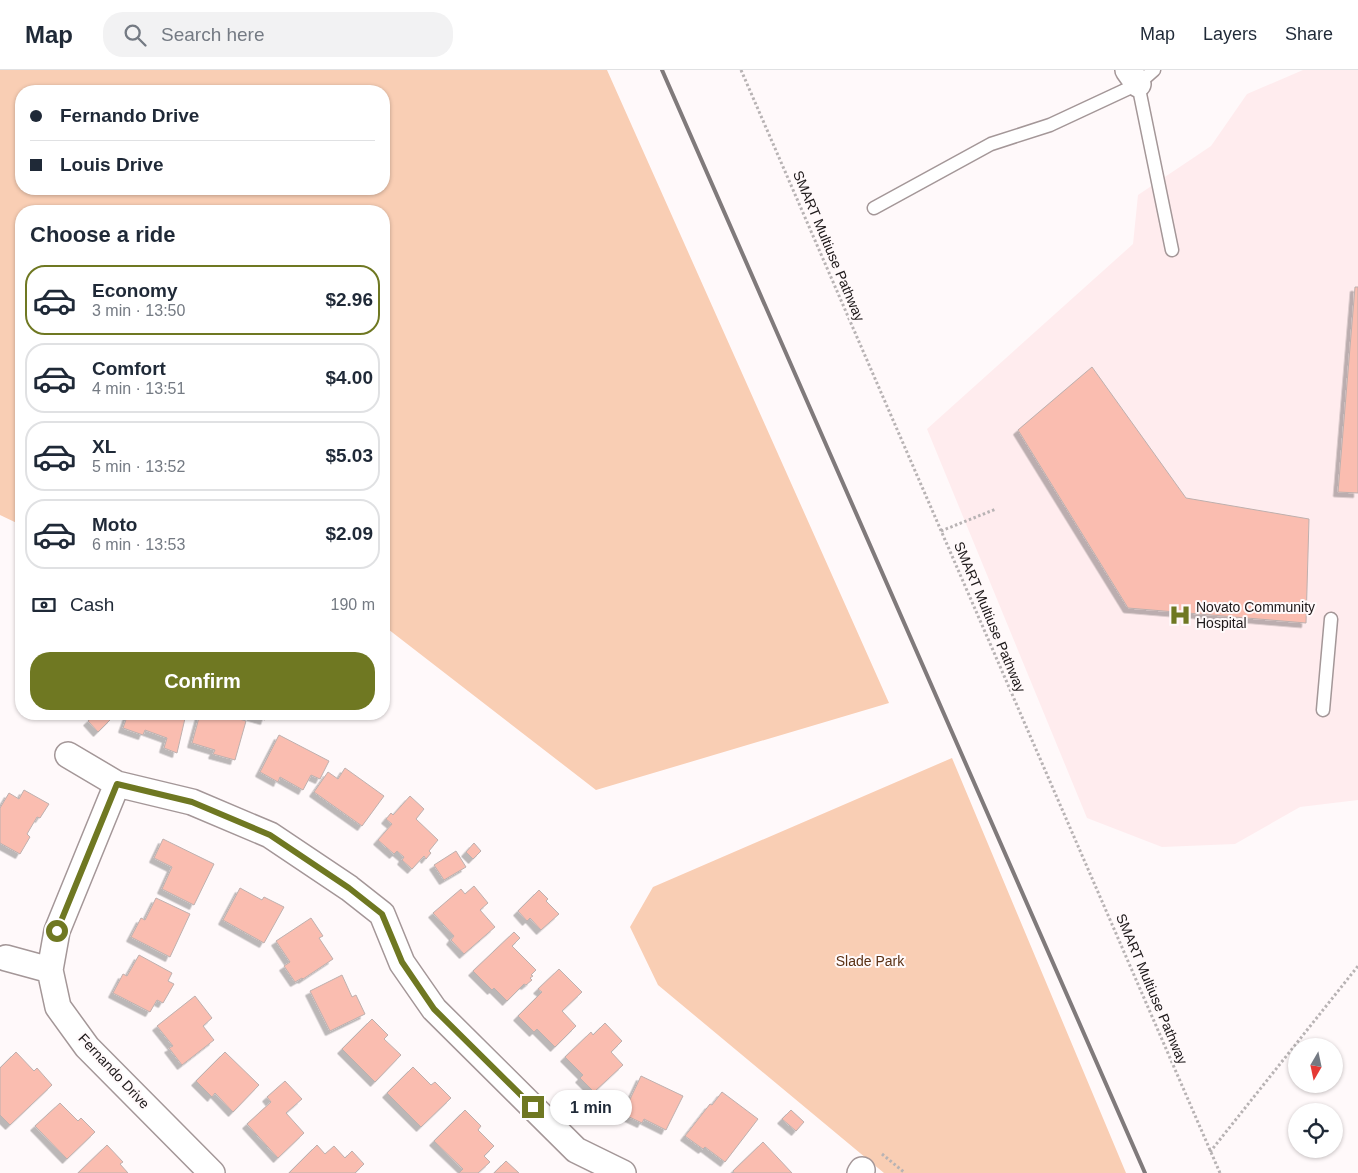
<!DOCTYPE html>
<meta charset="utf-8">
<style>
:root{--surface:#fff;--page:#f2f2f3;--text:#1f2937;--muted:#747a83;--line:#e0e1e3;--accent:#6f7822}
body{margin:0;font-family:Helvetica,sans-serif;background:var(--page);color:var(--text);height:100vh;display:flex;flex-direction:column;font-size:19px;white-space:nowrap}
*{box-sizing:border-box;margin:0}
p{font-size:16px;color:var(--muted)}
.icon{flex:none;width:28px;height:28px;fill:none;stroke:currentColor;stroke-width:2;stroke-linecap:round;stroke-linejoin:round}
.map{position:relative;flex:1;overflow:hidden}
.panel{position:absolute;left:15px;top:135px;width:375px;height:515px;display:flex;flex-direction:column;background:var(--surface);border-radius:20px;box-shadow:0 1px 4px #0004}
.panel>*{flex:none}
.banner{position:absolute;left:15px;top:15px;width:375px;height:110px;border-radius:20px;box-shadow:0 1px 4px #0004;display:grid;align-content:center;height:110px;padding:0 15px;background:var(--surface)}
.needle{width:32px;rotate:189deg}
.tools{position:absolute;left:1288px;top:968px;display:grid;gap:10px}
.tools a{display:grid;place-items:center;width:55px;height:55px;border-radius:50%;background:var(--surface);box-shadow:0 1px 4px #0004;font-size:25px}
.end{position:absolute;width:22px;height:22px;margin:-11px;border:6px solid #6f7822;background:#fff;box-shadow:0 0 0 2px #fff}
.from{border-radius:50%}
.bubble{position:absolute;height:35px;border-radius:18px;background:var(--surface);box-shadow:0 1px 4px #0004;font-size:16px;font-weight:600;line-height:35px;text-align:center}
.banner b{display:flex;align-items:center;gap:18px;height:48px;font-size:19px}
.banner b+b{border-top:1px solid var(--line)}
.banner i{width:12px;height:12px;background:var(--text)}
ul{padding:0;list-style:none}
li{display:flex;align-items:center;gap:15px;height:70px;margin:0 10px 8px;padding:0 5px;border:2px solid var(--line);border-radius:20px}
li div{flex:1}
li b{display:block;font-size:19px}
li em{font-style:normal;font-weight:600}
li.selected{border-color:var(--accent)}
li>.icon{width:45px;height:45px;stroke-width:1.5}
h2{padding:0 15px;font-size:22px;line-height:60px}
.pay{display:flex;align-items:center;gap:12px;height:55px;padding:0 15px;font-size:19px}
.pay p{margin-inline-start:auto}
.button{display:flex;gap:10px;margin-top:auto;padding:10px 15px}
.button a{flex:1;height:58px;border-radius:20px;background:var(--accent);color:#fff;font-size:20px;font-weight:600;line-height:58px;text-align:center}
header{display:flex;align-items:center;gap:30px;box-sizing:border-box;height:70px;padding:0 25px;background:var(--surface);border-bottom:1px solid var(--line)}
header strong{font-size:24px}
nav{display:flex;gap:28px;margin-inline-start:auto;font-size:18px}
.search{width:350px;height:45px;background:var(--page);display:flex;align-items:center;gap:12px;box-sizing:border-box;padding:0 18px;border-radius:20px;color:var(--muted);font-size:19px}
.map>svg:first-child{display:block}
.built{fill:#ffecee}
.green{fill:#f9ceb4;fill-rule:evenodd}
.building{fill:#fabdb0;stroke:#beb0ae;filter:url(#shadow)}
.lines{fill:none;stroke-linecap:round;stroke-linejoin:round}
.lane-casing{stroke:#a49798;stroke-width:15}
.street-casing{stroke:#a49798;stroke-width:28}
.path{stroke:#b8b3b4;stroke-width:3;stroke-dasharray:2.5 2.5;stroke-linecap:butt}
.lane{stroke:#fff;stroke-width:12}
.street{stroke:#fff;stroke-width:25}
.rail{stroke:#807a7b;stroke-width:4}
.route{stroke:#6f7822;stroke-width:6}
.labels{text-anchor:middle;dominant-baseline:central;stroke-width:4;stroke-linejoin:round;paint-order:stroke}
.street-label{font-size:14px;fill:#1e191a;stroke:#fff9fa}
.poi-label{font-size:14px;fill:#1e191a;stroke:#fff9fa;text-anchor:start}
.park-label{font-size:14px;fill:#5b3215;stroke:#fff9fa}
</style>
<header>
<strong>Map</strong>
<div class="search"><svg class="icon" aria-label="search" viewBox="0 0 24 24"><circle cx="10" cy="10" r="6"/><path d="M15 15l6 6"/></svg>Search here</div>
<nav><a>Map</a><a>Layers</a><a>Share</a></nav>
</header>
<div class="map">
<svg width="1358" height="1103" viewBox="0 0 1358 1103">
<defs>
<filter id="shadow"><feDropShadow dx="-4.5" dy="4.5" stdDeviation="0" flood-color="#0004"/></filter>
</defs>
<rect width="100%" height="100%" fill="#fff9fa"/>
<path class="built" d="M1303,0h55v730l-58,7 -65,37 -73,3 -75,-29 -160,-389 206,-185 5,-49 73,-49 36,-52z"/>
<path class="green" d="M0,0h607l282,633 -293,87 -212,-164v-415h-363v314l-21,-10zM21,21h363v98h-363z
M952,688l174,415h-242l-226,-188 -28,-58 23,-40z"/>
<path class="building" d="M1355,217h3v206l-20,-1z
M1092,297l94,131 123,21 -3,104 -178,-15 -110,-178z
M96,644h11l5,4 -14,14 -10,-11z
M128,644h58l-9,39 -13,-5 3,-10 -22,-8 -2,5 -20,-7z
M200,644h22l24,7 -11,39 -22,-6 2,-4 -23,-7z
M252,644h15l-2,6 -14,-4z
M279,665l50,26 -9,18 -9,-4 -8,15 -23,-13 -2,5 -18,-10z
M345,698l39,28 -22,30 -48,-34 14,-20 10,7z
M24,720l25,14 -9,14 -3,-1 -10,17 3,3 -10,17 -20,-11v-35l9,-15 10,6z
M410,726l14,13 -8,10 22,21 -9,11 2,2 -5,6 -2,-3 -12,13 -10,-9 2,-3 -7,-6 -3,3 -16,-14 14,-16 -6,-5 5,-6 2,2z
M163,769l51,25 -20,41 -32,-16 10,-22 -18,-9z
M474,773l7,8 -8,8 -7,-7z
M456,781l10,16 -22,13 -10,-15z
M474,816l14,17 -8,7 15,17 -31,27 -13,-14 3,-4 -21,-23 28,-24 4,5z
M240,818l22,12 2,-3 20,10 -20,36 -41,-23z
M539,820l9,9 -2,2 13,13 -18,16 -11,-12 -3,3 -9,-10z
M156,828l34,16 -20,43 -39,-20 10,-19 4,2z
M311,848l12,18 -4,2 14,21 -30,20 -1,-1 -7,4 -11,-16 6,-4 -14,-21z
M514,862l6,6 -8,8 24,24 -5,5 2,1 -3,2 2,2 -6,5 -2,-1 -17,17 -13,-13 -2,2 -19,-19z
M139,885l33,18 -4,8 6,3 -11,19 -6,-3 -7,12 -37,-19 10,-19 4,2z
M559,899l23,23 -20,19 14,15 -21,21 -18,-18 -3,3 -16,-16 24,-24 -4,-3z
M342,905l10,22 4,-2 9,19 -35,17 -20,-40z
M195,926l17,22 -9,8 11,14 -32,25 -13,-17 4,-2 -16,-20z
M372,949l16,16 -4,4 17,16 -26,27 -33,-33z
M605,953l17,18 -11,11 12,13 -29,27 -14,-14 3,-3 -18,-18 26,-25 2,3z
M16,982l18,19 3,-3 15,17 -42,40 -10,-10v-47z
M225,982l34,33 -26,27 -18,-19 -3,4 -16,-16z
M413,997l18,18 4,-3 16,16 -30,29 -34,-34z
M641,1006l42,20 -17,34 -22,-11 -2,4 -19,-9z
M285,1011l17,18 -16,14 18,20 -26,25 -31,-34 24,-22 -4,-5z
M722,1022l36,27 -33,43 -20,-15 -2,2 -18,-13 25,-32 2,1z
M60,1033l18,18 3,-3 14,14 -28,27 -32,-33z
M465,1040l16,16 -3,4 16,16 -10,10 6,6 -12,11h-19l4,-4 -29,-28z
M791,1040l13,12 -8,9 -14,-12z
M763,1072l29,31h-58l-1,-2z
M107,1075l16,17 -3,2 8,9h-50z
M317,1075l8,9 9,-8 11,12 7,-7 12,13 -9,9h-66z
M506,1091l13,12h-25z"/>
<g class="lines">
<g class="lane-casing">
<path id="lane" d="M1138,14l34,166
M874,138l117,-64 59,-19 88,-41 16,-14
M1323,640l8,-91"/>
</g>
<g class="street-casing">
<path id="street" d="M1128,0l10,14
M68,685l49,29 75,18 78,33 79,53 33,26 20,49 32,46 142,141 47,23
M117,714l-60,147 -7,39 8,37 29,40 125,126
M6,888l44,12
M860,1103l2,-3"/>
</g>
<path class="path" d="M741,0l479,1103
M941,461l55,-22
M1210,1082l148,-186
M882,1084l23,19"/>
<use href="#lane" class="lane"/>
<use href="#street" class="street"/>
<path class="rail" d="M662,0l483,1103"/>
</g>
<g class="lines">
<path class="route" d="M57,861l60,-147 75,18 78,33 79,53 33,26 20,48 32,47 99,98"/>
</g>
<defs>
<g id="hospital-bare" transform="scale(1.725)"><path d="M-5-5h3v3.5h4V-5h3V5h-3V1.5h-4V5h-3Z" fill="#6f7822" stroke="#fff9fa" stroke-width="2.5" paint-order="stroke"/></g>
</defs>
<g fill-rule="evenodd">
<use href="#hospital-bare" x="1180" y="545"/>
</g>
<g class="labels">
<g class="street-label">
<text transform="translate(829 176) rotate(67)">SMART Multiuse Pathway</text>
<text transform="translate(990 547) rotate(67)">SMART Multiuse Pathway</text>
<text transform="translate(1152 919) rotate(67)">SMART Multiuse Pathway</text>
<text transform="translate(114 1001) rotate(47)">Fernando Drive</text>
</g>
<g class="poi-label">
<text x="1196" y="537">Novato Community<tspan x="1196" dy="16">Hospital</tspan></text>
</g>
<g class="park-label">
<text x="870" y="891">Slade Park</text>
</g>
</g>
</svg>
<div class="tools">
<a><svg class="needle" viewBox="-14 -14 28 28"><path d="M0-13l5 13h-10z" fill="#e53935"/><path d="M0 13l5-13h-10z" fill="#747a83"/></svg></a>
<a><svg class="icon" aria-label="locate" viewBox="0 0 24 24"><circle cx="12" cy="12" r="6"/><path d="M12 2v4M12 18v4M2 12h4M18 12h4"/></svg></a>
</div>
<i class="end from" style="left:57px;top:861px"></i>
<i class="end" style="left:533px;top:1037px"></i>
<div class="bubble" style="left:550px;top:1020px;width:82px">1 min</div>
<div class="banner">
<b><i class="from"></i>Fernando Drive</b>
<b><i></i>Louis Drive</b>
</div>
<section class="panel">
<h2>Choose a ride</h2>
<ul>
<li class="selected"><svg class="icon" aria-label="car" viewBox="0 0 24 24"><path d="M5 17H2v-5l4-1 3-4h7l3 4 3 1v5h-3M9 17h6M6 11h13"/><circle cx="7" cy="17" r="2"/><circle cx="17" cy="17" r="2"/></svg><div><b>Economy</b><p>3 min · 13:50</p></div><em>$2.96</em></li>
<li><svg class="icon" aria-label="car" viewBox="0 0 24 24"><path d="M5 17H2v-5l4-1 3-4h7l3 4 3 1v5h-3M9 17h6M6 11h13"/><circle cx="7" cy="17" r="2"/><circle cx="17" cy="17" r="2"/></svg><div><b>Comfort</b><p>4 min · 13:51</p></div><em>$4.00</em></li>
<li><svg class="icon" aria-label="car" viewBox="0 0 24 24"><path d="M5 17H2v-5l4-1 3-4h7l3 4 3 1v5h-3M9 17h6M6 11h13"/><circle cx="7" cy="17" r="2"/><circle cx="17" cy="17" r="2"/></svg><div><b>XL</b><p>5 min · 13:52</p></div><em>$5.03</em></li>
<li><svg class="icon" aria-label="car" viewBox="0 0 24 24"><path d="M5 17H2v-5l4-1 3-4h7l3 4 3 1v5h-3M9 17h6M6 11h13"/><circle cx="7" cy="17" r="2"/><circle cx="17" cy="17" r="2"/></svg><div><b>Moto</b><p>6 min · 13:53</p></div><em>$2.09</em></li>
</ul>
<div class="pay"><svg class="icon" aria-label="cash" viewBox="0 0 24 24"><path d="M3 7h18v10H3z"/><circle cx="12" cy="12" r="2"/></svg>Cash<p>190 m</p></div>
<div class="button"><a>Confirm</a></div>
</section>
</div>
